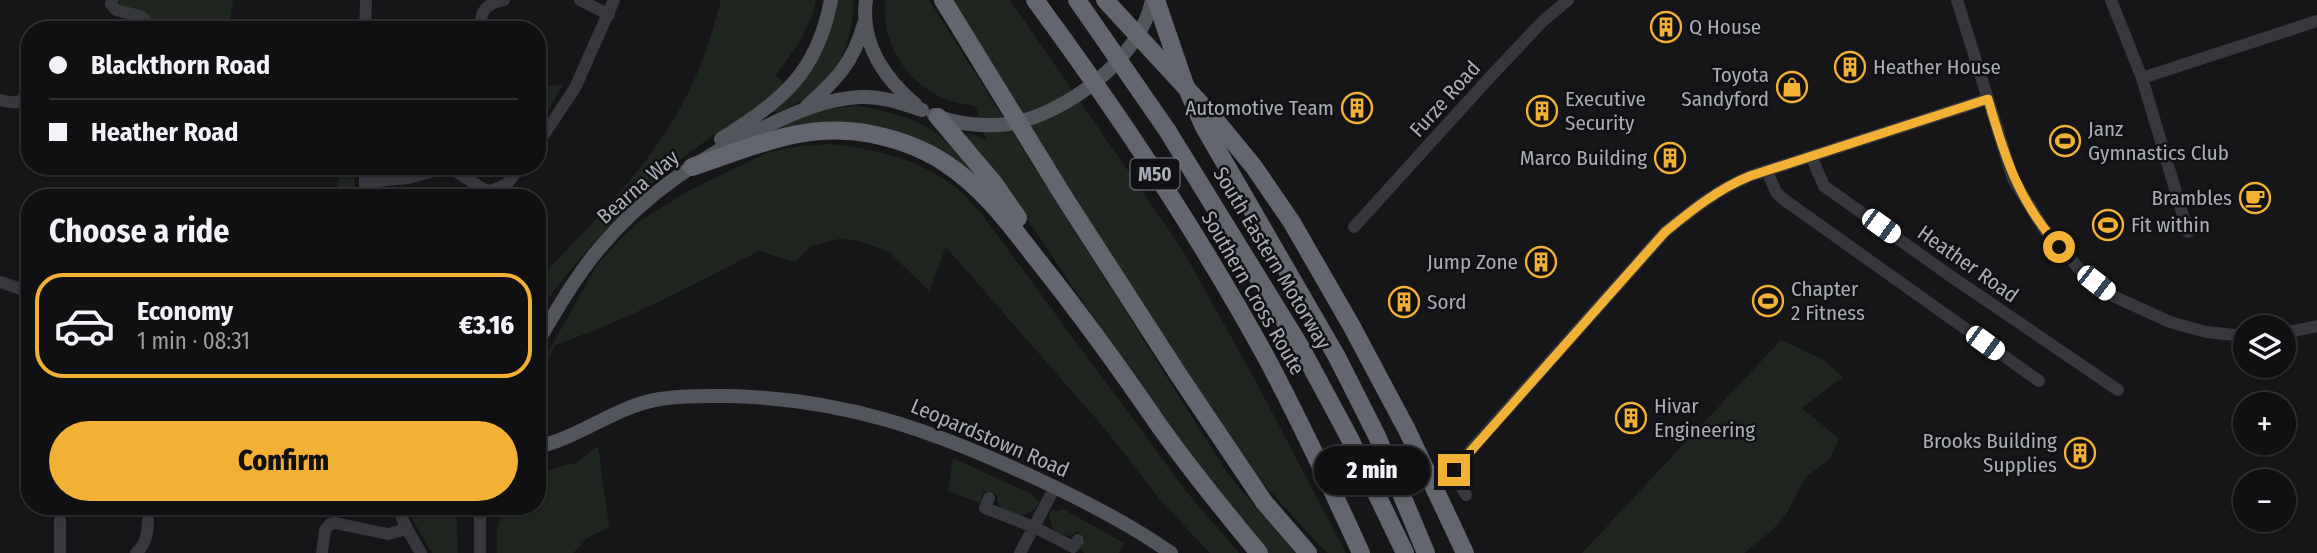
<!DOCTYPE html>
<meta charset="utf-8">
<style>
:root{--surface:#101012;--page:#1e1e20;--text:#f1f3f6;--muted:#9c9d9f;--line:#303032;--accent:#f2b134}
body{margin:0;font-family:"Fira Sans Condensed",sans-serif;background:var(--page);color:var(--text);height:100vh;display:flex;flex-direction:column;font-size:26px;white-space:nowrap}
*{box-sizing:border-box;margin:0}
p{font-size:23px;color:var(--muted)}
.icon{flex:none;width:38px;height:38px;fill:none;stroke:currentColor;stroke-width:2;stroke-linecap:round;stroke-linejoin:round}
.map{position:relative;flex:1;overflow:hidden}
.panel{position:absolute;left:21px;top:189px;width:525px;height:326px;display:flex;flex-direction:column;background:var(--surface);border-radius:28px;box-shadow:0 2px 5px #0004,0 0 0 2px var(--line)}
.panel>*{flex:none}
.top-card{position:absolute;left:21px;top:21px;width:525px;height:154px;border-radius:28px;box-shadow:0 2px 5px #0004,0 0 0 2px var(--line);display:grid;align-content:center;height:154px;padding:0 28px;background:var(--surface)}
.controls{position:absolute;left:2233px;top:315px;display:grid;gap:14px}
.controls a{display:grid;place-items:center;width:63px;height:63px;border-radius:50%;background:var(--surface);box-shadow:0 2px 5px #0004,0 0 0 2px var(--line);font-size:35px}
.end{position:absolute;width:32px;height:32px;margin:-16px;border:9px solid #f2b134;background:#111;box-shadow:0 0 0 4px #111}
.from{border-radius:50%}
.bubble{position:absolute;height:49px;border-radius:24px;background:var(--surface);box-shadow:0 2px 5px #0004,0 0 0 2px var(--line);font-size:23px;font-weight:800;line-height:49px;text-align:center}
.car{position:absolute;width:21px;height:42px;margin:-21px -10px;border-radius:9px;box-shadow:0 0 5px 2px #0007;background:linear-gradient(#fff 24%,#345 0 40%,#fff 0 76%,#345 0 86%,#fff 0)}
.top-card b{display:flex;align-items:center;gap:24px;height:66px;font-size:26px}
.top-card b+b{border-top:2px solid var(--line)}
.top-card i{width:18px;height:18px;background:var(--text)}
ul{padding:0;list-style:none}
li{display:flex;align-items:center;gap:21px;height:105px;margin:0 14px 10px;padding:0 14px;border:4px solid var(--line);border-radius:28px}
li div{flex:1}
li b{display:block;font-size:26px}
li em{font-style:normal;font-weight:800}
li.selected{border-color:var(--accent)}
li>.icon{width:63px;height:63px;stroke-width:1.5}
h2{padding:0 28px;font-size:32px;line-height:84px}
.action{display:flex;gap:14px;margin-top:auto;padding:14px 28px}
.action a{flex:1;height:80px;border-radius:42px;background:var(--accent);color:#111;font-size:28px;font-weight:800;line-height:80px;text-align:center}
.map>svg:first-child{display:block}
.green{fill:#1e261f}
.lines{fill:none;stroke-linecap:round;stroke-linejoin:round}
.minor{stroke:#37383d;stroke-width:12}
.major{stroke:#53555c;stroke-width:14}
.highway{stroke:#63666e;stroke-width:18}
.route{stroke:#f2b134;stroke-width:9}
.labels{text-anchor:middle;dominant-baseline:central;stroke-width:5;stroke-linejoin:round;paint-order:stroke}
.shield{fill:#111113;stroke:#7b7e86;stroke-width:2}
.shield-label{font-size:19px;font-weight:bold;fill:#a8adb8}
.poi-label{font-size:21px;fill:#a8adb8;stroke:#111113;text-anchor:start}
.street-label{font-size:21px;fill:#a8adb8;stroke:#111113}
</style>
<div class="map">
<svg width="2317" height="553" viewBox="0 0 2317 553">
<rect width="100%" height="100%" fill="#161618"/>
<path class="green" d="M117,0h116l-4,30c-26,-4 -100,-7 -112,-30z
M721,0h95l-3,14 -14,29 -23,32 9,10c-28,26 -62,42 -92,65 -60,45 -112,103 -156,164v-33c53,-56 111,-111 147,-180 17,-32 28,-66 37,-101z
M835,0h18c2,42 -19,85 -58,104 -8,4 -16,10 -25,8l21,-18z
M885,0h44l299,474 67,79h-28c-93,-108 -168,-230 -249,-347 -17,-25 -38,-48 -56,-71l10,-1 14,6 -10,-33c-9,-3 -19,-4 -27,-7 -42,-14 -68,-57 -64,-100z
M951,0h59l172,249 72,129 92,175h-18l-8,-7 -81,-89 -181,-282z
M563,84l-26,46v-43z
M859,106c64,12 81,22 121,74l-55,-33 -152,-15c34,-18 47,-24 86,-26z
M831,144c43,5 88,15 123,42 10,7 18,18 27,27l208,282 50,58h-29l-49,-52 -56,-72 -159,-182 -17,44 -40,-39 -33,-12 -17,-1 -28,7 -16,16 -36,-11c-67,34 -133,70 -204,94l-18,39v-12l60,-107 22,-25 21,-19 48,-30 78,-38 34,-7z
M336,166h18l1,32h-17l-1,-14 4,-10z
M1781,340l41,19 21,18 -41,31 37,31 -9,20 -25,19 -19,37 -16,17 -26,21h-162z
M598,446l11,81 -22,11 -14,15h-76v-23l7,-24h33v-31l34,-12 2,2z
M953,458l78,36 8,8c-9,21 -43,15 -42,-7l-13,-4 -4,12 -32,-12z
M405,506h51l2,47h-26z
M1052,509l4,2 7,-2 61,34 -5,10h-34l-6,-4 7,-11 -9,-6c-9,8 -15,2 -24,-2l-4,-15z"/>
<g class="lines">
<path class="minor" d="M112,0l-1,4 5,6 24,6 5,4 2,10
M580,0l29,15
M1957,0l56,179 31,50 36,41 33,26 57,26 36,10 39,4
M2111,0l31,78 46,154
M365,30l1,-30
M480,30c0,-20 6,-26 24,-30
M2142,78l175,-57
M0,100c5,1 12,3 17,2 16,-4 12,-47 12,-60
M537,145l38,-57 39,-88
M1811,156l13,30 125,89 169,115
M1767,171l9,21 7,7 256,182
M366,182l42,-4 33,-9 13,1 29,19 8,2 16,-7 14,-18
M365,198v-32
M1354,227l137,-151 51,-54 26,-22
M0,282l30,10
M2284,333l33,-7
M1466,495l-13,-25 212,-238c27,-22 53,-43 85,-56l238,-77
M989,498l-4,10 49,19 39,20 5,-7
M397,506l10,23 14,24
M60,553v-47
M136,553c14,-12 12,-30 12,-47
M322,553l3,-23 5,-6 5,-1 53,11 19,-5
M480,553v-47
M1020,553l35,-66"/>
<path class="major" d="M866,0c-6,43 18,78 50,105
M807,106c29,-26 46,-43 57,-82
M934,115c20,9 52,12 74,9 57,-9 133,-66 144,-124
M721,139c61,-39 96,-65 110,-139
M537,343c19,-32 37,-64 61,-93 47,-57 105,-95 171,-125 29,-14 57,-26 91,-28 22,-1 41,6 62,13
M537,447c44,-10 79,-41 123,-48 23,-4 47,-3 70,-3 113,3 200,33 301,80 48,22 96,46 140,77"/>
<path class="highway" d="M943,0l121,197 116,180 84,125 44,51
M1035,0c84,114 163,233 231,357 34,64 65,130 95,196
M1077,0l90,130 133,216 49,91 56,116
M1105,0l108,117 41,50 37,54 60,104 56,105 58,123
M1156,0l28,82 20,45 133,230 40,79 49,117
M938,117l55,65 25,36
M692,167c61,-20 113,-46 179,-33 25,5 53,15 74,29 37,24 64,60 91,95 43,54 83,109 122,166 32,45 66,87 101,129"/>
</g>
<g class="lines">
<path class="route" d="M1454,470l211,-238c27,-22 53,-43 85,-56l238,-77c17,59 30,101 71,148"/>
</g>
<defs>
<g id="building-ring" transform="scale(1.575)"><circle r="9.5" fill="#111113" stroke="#f2b134" stroke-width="1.5"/><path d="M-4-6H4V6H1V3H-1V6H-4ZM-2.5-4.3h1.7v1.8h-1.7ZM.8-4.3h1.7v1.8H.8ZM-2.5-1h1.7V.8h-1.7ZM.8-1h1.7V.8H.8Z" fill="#f2b134"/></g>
<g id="shop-ring" transform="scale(1.575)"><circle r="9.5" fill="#111113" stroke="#f2b134" stroke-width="1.5"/><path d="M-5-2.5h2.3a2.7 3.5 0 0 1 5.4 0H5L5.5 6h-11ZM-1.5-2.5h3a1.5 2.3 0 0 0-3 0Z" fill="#f2b134"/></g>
<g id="stadium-ring" transform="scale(1.575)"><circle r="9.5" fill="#111113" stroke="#f2b134" stroke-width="1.5"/><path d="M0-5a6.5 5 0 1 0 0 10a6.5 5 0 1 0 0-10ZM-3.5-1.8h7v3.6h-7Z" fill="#f2b134"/></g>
<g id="cafe-ring" transform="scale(1.575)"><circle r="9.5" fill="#111113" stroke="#f2b134" stroke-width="1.5"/><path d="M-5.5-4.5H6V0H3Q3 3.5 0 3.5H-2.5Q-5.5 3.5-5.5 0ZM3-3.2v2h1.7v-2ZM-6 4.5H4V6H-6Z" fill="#f2b134"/></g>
</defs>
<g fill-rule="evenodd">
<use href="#building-ring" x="1666" y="27"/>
<use href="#building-ring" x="1850" y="67"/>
<use href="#shop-ring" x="1792" y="87"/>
<use href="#building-ring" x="1357" y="108"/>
<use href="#building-ring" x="1542" y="111"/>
<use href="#stadium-ring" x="2065" y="141"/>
<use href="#building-ring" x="1670" y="158"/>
<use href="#cafe-ring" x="2255" y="198"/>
<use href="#stadium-ring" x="2108" y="225"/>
<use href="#building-ring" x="1541" y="262"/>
<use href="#stadium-ring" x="1768" y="301"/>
<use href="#building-ring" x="1404" y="302"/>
<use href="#building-ring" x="1631" y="418"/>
<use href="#building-ring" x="2080" y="453"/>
</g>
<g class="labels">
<rect class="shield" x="1130.5" y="158.5" width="49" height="31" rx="5"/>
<g class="shield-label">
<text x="1155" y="174">M50</text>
</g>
<g class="poi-label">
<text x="1689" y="27">Q House</text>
<text x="1873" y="67">Heather House</text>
<text x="1769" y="75" text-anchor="end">Toyota<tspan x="1769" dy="24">Sandyford</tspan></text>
<text x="1565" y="99">Executive<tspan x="1565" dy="24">Security</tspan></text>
<text x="1334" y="108" text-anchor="end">Automotive Team</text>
<text x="2088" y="129">Janz<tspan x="2088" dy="24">Gymnastics Club</tspan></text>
<text x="1647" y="158" text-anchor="end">Marco Building</text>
<text x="2232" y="198" text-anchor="end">Brambles</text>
<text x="2131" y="225">Fit within</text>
<text x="1518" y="262" text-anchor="end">Jump Zone</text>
<text x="1791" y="289">Chapter<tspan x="1791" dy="24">2 Fitness</tspan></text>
<text x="1427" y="302">Sord</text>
<text x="1654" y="406">Hivar<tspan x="1654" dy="24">Engineering</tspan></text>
<text x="2057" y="441" text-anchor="end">Brooks Building<tspan x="2057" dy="24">Supplies</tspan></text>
</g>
<g class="street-label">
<text transform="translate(1445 99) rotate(-48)">Furze Road</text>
<text transform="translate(638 187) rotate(-41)">Bearna Way</text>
<text transform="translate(1272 258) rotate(59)">South Eastern Motorway</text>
<text transform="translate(1968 264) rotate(35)">Heather Road</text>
<text transform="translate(1253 293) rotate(60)">Southern Cross Route</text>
<text transform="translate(990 438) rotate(23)">Leopardstown Road</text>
</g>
</g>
</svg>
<div class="controls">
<a><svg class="icon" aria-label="layers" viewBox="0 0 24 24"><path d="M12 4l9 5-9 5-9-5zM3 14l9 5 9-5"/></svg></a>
<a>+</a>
<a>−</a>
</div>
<i class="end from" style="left:2059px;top:247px"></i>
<i class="end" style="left:1454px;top:470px"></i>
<div class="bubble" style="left:1314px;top:446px;width:116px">2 min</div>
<i class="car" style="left:1881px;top:226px;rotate:126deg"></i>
<i class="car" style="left:2096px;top:283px;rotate:128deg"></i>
<i class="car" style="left:1985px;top:343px;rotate:126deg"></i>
<div class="top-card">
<b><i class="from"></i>Blackthorn Road</b>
<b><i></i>Heather Road</b>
</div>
<section class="panel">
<h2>Choose a ride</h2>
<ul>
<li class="selected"><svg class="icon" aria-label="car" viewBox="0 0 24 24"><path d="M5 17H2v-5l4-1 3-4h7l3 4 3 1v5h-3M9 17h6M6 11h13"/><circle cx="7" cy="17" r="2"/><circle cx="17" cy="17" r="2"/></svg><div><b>Economy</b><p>1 min · 08:31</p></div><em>€3.16</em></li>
</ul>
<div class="action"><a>Confirm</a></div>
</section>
</div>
